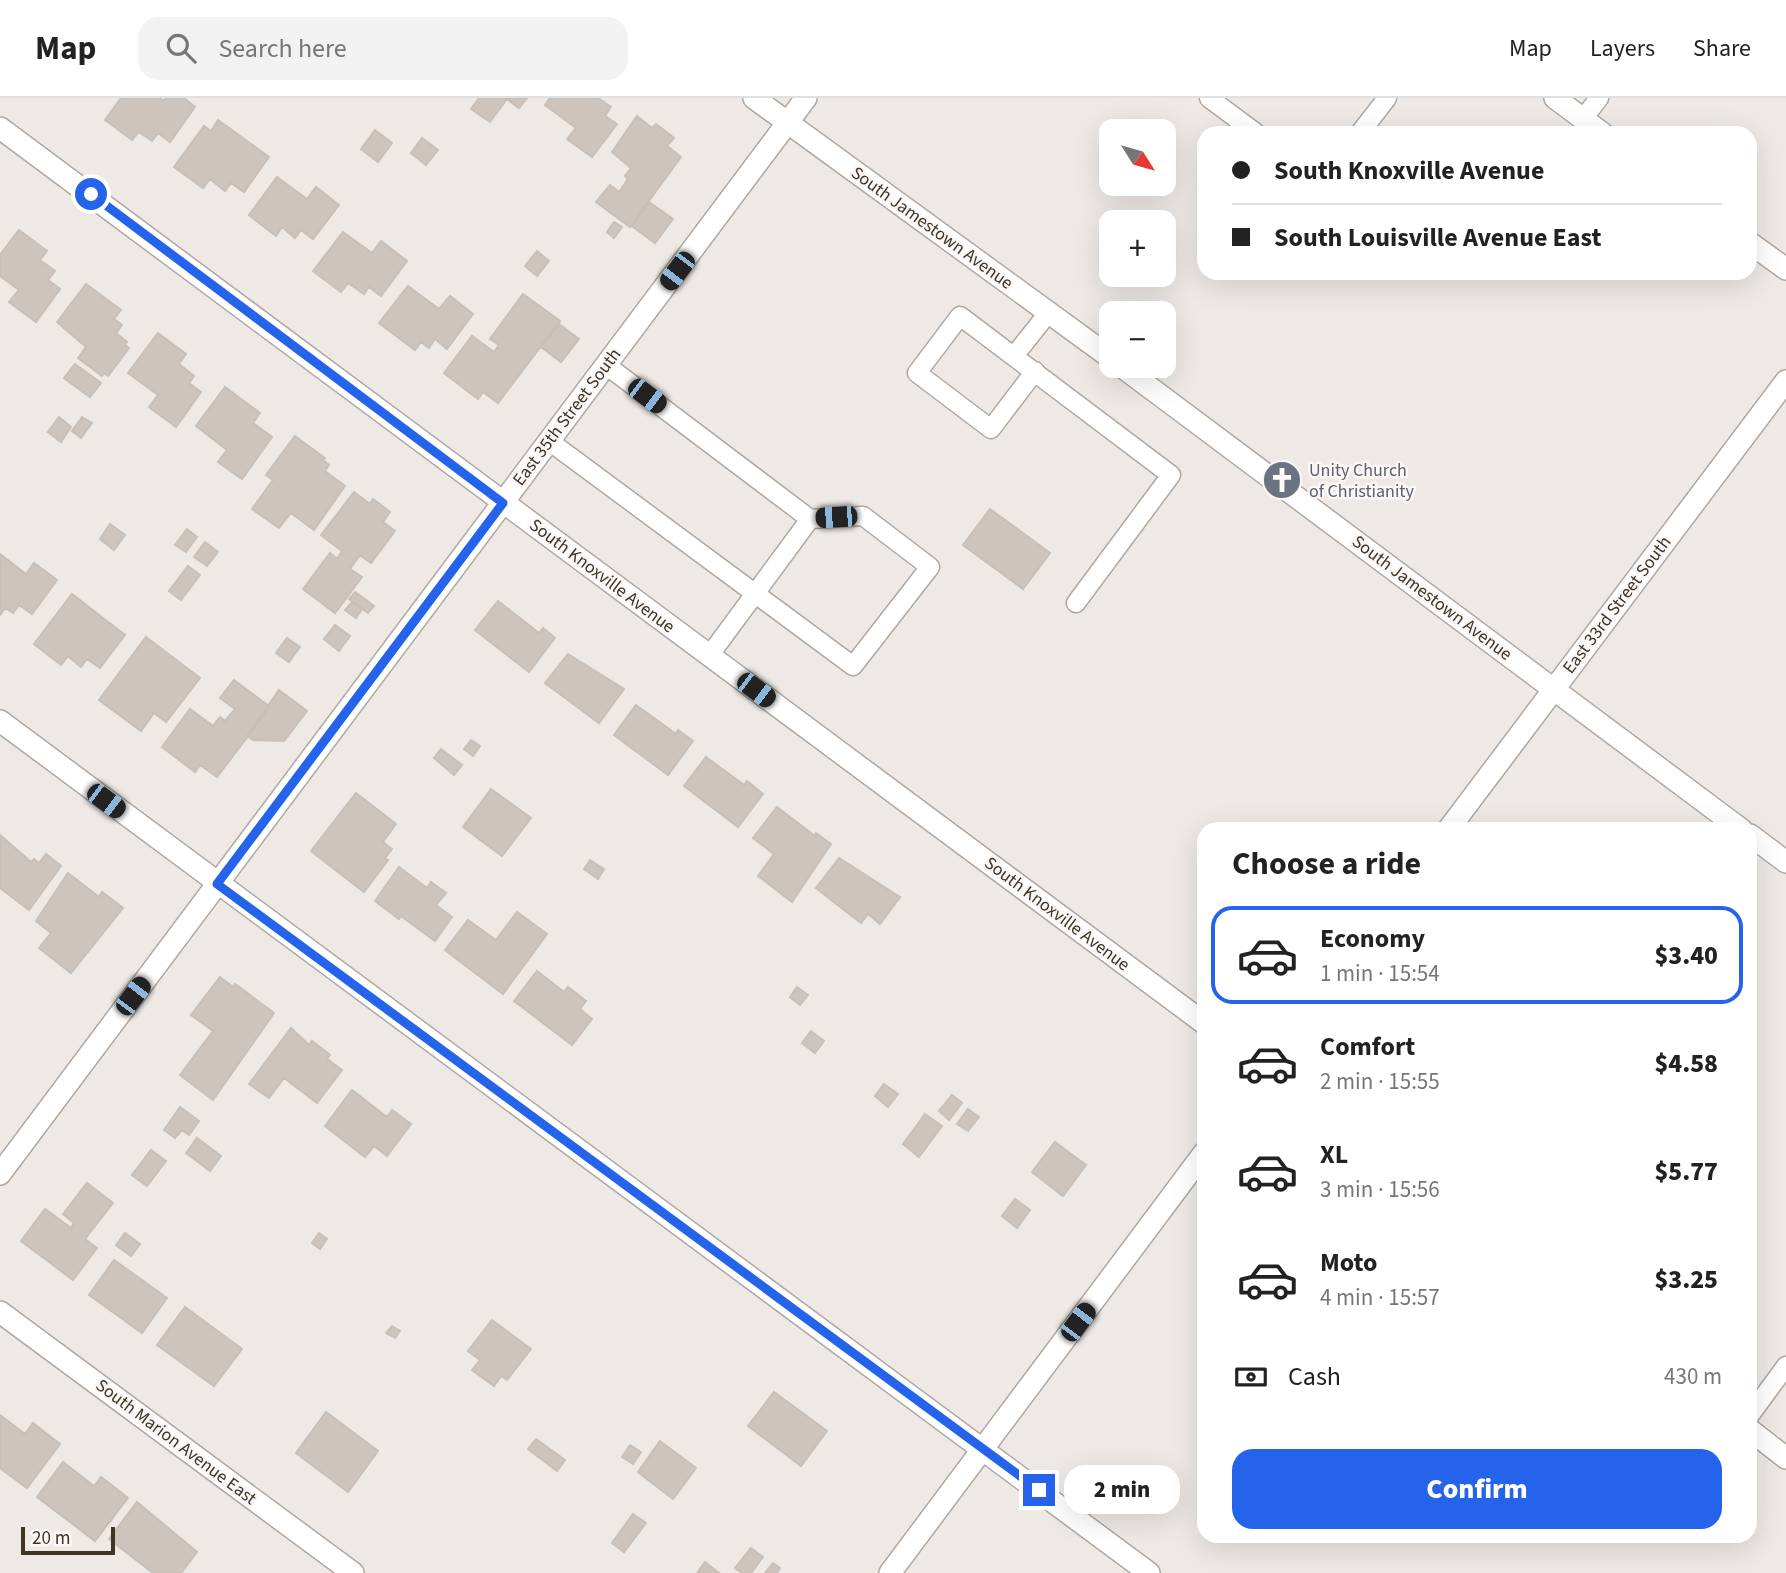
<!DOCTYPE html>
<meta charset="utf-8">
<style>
:root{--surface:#fff;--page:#f2f2f2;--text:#222;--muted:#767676;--line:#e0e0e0;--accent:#2563eb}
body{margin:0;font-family:"Source Sans 3",sans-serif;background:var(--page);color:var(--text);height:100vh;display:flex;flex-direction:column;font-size:26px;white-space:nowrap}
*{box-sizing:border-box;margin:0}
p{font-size:23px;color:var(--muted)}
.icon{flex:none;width:38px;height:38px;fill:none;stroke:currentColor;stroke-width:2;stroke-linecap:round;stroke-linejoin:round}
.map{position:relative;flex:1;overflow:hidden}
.drawer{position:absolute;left:1197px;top:724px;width:560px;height:721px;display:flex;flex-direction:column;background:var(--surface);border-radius:21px;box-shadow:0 7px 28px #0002}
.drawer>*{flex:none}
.banner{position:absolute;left:1197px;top:28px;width:560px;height:154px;border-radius:21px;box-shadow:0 7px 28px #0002;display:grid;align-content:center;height:154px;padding:0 35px;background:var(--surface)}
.needle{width:46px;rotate:127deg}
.tools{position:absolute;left:1099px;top:21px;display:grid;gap:14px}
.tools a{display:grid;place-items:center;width:77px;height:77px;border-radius:14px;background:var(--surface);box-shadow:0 7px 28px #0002;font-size:35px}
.scale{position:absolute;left:21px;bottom:18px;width:94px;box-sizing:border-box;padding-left:7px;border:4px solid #403424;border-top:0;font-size:19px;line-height:24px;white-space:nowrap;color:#403424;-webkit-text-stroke:5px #faf7f6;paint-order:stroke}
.end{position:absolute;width:32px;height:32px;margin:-16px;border:9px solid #2563eb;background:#fff;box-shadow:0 0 0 4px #fff}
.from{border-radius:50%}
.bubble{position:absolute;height:49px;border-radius:21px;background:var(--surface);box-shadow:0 7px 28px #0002;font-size:23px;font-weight:800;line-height:49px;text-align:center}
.car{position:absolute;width:21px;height:42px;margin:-21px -10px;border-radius:9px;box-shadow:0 0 5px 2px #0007;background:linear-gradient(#222 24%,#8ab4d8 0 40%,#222 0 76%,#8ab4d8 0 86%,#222 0)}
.banner b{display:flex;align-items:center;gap:24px;height:66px;font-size:26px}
.banner b+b{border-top:2px solid var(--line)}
.banner i{width:18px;height:18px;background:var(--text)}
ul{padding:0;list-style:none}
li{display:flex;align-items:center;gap:21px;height:98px;margin:0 14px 10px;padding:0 21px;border:4px solid transparent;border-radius:21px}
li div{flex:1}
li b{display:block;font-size:26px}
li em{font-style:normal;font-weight:800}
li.on{border-color:var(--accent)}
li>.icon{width:63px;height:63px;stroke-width:1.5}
h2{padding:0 35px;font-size:32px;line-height:84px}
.pay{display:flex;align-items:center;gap:18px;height:77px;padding:0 35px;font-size:26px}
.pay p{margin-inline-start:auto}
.primary-button{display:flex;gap:14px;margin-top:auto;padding:14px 35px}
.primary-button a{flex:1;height:80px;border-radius:21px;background:var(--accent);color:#fff;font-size:28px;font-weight:800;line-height:80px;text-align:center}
header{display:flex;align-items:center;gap:42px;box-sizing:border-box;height:98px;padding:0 35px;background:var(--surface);border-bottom:2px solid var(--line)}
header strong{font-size:33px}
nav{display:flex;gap:38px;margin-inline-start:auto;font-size:24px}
.search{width:490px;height:63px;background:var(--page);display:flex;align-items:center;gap:18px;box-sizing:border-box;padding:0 24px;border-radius:21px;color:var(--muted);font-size:26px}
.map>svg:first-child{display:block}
.building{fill:#ccc4bd;stroke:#c8bfb8;stroke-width:2}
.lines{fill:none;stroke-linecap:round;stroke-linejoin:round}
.service-casing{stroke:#afa8a0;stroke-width:21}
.minor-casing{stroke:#afa8a0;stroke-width:24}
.service{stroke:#fff;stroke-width:18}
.minor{stroke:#fff;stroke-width:21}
.route{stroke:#2563eb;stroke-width:9}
.labels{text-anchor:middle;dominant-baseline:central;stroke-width:5;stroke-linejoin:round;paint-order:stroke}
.street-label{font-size:18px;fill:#403424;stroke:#faf7f6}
.worship-label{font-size:18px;fill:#5b616d;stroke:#faf7f6;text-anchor:start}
</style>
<header>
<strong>Map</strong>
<div class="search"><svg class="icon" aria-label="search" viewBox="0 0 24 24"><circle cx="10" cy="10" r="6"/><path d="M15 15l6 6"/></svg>Search here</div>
<nav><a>Map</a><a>Layers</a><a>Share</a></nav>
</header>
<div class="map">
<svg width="1786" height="1475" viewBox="0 0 1786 1475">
<rect width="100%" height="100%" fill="#eee9e5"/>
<path class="building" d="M121,0h39l4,3 2,-3h18l11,9 -25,35 -12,-9 -6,8 -13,-9 -7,8 -27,-20z
M479,0h48l-8,10 -12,-9 -17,23 -19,-13z
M550,0h48l13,9 -6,9 12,8 -25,33 -25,-18 9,-11 -31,-23z
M637,18l15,12 4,-4 18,14 -7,8 14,11 -51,70 -34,-25 14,-17 9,7 9,-13 -3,-3 6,-8 -19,-16z
M218,22l51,37 -25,35 -13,-9 -6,8 -15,-12 -7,9 -29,-21 30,-41 7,5z
M375,32l17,13 -14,19 -17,-13z
M422,40l16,12 -12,15 -15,-12z
M277,79l30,22 9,-12 23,18 -26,34 -12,-9 -6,8 -13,-11 -6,9 -27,-21z
M649,104l24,17 -18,24 -23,-17z
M614,124l8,5 -8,11 -7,-6z
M19,132l28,21 -7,9 15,11 -7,9 12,9 -24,33 -27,-20 10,-12 -19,-14v-21z
M343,134l29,21 9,-12 26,20 -26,35 -12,-9 -5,7 -16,-11 -7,9 -28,-21z
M537,153l12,10 -12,15 -12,-10z
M86,186l35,26 -7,9 8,6 -6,8 11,9 -2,3 4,3 -21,28 -4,-3 -2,3 -24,-18 8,-11 -29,-25z
M408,188l31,23 11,-13 23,18 -26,35 -12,-10 -6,9 -8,-6 -6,8 -36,-27z
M523,196l37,27 -62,82 -15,-11 -5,7 -34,-26 28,-37 22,16 5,-7 -9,-6z
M559,226l20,15 -18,23 -20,-15z
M158,235l28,21 -7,10 15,12 -5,7 12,9 -25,35 -27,-20 9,-12 -30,-22z
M75,266l26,19 -11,14 -26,-19z
M225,289l35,26 -7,10 19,14 -30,42 -24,-17 9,-12 -31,-24z
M59,319l12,10 -10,15 -13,-10z
M82,319l10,6 -11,15 -9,-7z
M295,338l30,22 -2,2 6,5 -4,6 20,15 -31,44 -23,-17 -12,15 -27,-19 21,-29 -7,-5z
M354,394l16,12 3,-5 17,13 -7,10 12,9 -24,32 -11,-8 -10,14 12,8 -27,36 -32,-24 27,-36 7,6 5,-8 -21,-16z
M990,411l60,44 -27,36 -60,-44z
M110,426l15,11 -11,15 -14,-11z
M187,431l10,8 -11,15 -11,-7z
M205,444l13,10 -11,14 -13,-9z
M0,456l26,20 8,-11 23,17 -25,34 -13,-9 -6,8 -8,-5 -5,7z
M188,468l12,9 -19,25 -12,-9z
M355,494l19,14 -6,7 -19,-14z
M72,496l53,41 -25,33 -13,-9 -6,8 -13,-11 -7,9 -27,-21z
M498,503l41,32 4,-5 12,10 -26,34 -54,-42z
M352,504l10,7 -6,9 -11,-8z
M335,527l15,11 -11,15 -15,-12z
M146,539l54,41 -34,44 -12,-9 -13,18 -42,-31z
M287,540l13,9 -11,15 -13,-9z
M568,556l56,35 -25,34 -54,-40z
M234,582l36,27 -53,70 -17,-12 -5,7 -33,-25 28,-38 23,17 7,-9 5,4 10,-12 -15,-11z
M279,592l28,21 -23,30 -31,-1 -6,-4z
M636,607l40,29 2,-4 15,11 -25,34 -54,-40z
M471,642l9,6 -7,10 -9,-7z
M441,651l21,16 -8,10 -20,-17z
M706,659l38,28 3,-4 16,13 -25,33 -54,-41z
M491,691l40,29 -29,38 -39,-29z
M356,695l40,31 -13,18 9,7 -7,9 3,2 -24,32 -53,-41z
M777,709l38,29 1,-3 15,11 -39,58 -34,-26 16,-22 -21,-16z
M0,737l31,27 3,-3 5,4 7,-9 15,12 -32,44 -29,-22z
M839,760l61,39 -20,27 -12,-10 -7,9 -45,-35z
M590,762l14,9 -6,10 -14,-10z
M399,769l28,21 4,-6 15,11 -10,12 16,12 -17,24 -34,-25 -2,3 -24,-18z
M68,775l31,24 3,-5 21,16 -52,65 -32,-25 12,-15 -15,-12z
M517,814l30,22 -44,60 -58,-44 23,-30 28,20z
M537,873l27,21 4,-5 18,14 -6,8 12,10 -20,26 -58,-44z
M220,879l13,10 2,-3 39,29 -61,87 -33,-25 33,-44 -22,-16z
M797,889l11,8 -8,10 -10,-8z
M291,930l18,17 3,-4 18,14 -3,4 15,11 -25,33 -33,-25 -15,20 -20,-14z
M811,933l13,10 -9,12 -13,-10z
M884,986l14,10 -10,13 -13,-11z
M352,992l35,27 5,-7 19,14 -24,32 -13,-10 -9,11 -40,-31z
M952,997l10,8 -13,17 -10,-9z
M180,1009l19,14 -10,14 -7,-5 -7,8 -11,-8z
M968,1011l11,8 -11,14 -11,-7z
M925,1016l17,12 -23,31 -16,-13z
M197,1040l24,18 -11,15 -24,-18z
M1055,1044l31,23 -23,31 -31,-24z
M151,1052l15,11 -19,25 -15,-11z
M87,1085l26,20 -28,36 12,9 -24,32 -52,-39 24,-32 26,19 3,-5 -11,-9z
M1015,1101l15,11 -13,18 -15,-12z
M125,1135l15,11 -9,12 -15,-11z
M319,1135l8,6 -7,10 -8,-6z
M114,1162l53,38 -25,35 -53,-38z
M185,1209l57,42 -28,37 -57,-41z
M492,1222l39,29 -24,31 -6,-4 -7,10 -22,-16 8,-10 -12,-9z
M392,1228l8,5 -5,7 -9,-5z
M774,1294l53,39 -26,35 -53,-40z
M326,1314l52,39 -30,41 -52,-39z
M0,1317l25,19 8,-11 27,21 -33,44 -27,-20z
M536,1341l29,21 -8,11 -29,-22z
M660,1343l36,27 -23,31 -35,-27z
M630,1347l11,7 -8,12 -11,-7z
M63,1364l31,24 7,-9 27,21 -33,43 -58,-44z
M137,1404l60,50 -16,21h-28l-44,-34z
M633,1416l13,9 -22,29 -12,-9z
M751,1450l12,9 -12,16h-9l-7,-5z
M705,1464l14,11h-22z
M773,1465l7,5 -3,5h-12z"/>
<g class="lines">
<g class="service-casing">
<path id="service" d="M1209,0l47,35
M1583,21l16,-21
M1360,35l27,-35
M1014,258l35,-44
M606,267l204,154 -101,137
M1035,273l-44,58 -74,-56 43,-57 211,159 -95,128
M549,343l304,225 77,-99 -67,-51 -53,3
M1750,1317l36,-49"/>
</g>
<g class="minor-casing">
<path id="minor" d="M754,0l357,260
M1555,0l47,35
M0,30l1204,895
M1750,145l36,26
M1121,268l621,464
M0,623l1149,852
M1448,732l338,-449
M1750,737l36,27
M0,1076l806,-1076
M0,1214l353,261
M1750,1332l36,28
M890,1475l314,-420"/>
</g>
<use href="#service" class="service"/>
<use href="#minor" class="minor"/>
</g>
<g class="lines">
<path class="route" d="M91,96l412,309 -286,381 822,606"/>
</g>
<defs>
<g id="church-disc" transform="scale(2.0125)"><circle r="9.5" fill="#6b7280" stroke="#faf7f6"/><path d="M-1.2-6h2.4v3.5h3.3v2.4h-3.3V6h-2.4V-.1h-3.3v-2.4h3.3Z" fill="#fff"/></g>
</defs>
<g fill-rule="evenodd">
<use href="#church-disc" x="1282" y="382"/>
</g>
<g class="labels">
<g class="street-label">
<text transform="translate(932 130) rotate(36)">South Jamestown Avenue</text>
<text transform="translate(567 319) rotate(-53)">East 35th Street South</text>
<text transform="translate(602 478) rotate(37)">South Knoxville Avenue</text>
<text transform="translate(1432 500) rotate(37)">South Jamestown Avenue</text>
<text transform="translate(1617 507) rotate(-53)">East 33rd Street South</text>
<text transform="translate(1057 816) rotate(37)">South Knoxville Avenue</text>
<text transform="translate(176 1344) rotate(37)">South Marion Avenue East</text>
</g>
<g class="worship-label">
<text x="1309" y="372">Unity Church<tspan x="1309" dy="21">of Christianity</tspan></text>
</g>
</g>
</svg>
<div class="tools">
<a><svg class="needle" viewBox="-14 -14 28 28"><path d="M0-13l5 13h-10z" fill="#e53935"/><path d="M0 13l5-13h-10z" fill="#767676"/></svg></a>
<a>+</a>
<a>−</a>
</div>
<div class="scale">20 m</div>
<i class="end from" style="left:91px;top:96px"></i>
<i class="end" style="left:1039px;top:1392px"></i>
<div class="bubble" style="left:1064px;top:1367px;width:116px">2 min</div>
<i class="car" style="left:677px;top:173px;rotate:217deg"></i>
<i class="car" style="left:647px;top:298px;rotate:127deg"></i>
<i class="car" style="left:836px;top:419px;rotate:267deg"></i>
<i class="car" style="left:756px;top:592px;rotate:127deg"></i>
<i class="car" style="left:106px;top:703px;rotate:127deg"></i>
<i class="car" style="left:133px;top:898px;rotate:37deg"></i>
<i class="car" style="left:1078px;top:1224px;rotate:37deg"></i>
<div class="banner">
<b><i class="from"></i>South Knoxville Avenue</b>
<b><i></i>South Louisville Avenue East</b>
</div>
<section class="drawer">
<h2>Choose a ride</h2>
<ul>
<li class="on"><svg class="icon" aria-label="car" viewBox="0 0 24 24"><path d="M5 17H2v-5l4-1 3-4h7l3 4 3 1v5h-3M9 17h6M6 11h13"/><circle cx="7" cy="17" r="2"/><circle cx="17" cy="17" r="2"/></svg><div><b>Economy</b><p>1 min · 15:54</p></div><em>$3.40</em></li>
<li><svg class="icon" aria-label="car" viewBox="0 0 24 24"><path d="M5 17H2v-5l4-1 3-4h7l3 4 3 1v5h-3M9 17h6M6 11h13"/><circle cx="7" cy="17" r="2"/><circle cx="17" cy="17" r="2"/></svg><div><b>Comfort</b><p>2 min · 15:55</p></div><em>$4.58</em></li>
<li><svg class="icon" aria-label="car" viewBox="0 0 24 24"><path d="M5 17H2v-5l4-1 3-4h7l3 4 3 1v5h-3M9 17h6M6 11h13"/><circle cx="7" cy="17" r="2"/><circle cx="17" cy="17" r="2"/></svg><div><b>XL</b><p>3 min · 15:56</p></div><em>$5.77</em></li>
<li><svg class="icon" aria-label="car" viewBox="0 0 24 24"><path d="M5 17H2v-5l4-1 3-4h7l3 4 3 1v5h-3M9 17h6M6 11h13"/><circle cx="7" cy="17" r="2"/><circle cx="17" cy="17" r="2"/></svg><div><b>Moto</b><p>4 min · 15:57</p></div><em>$3.25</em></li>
</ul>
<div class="pay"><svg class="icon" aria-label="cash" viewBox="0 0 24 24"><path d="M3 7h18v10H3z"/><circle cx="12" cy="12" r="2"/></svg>Cash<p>430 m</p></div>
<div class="primary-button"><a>Confirm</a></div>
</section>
</div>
